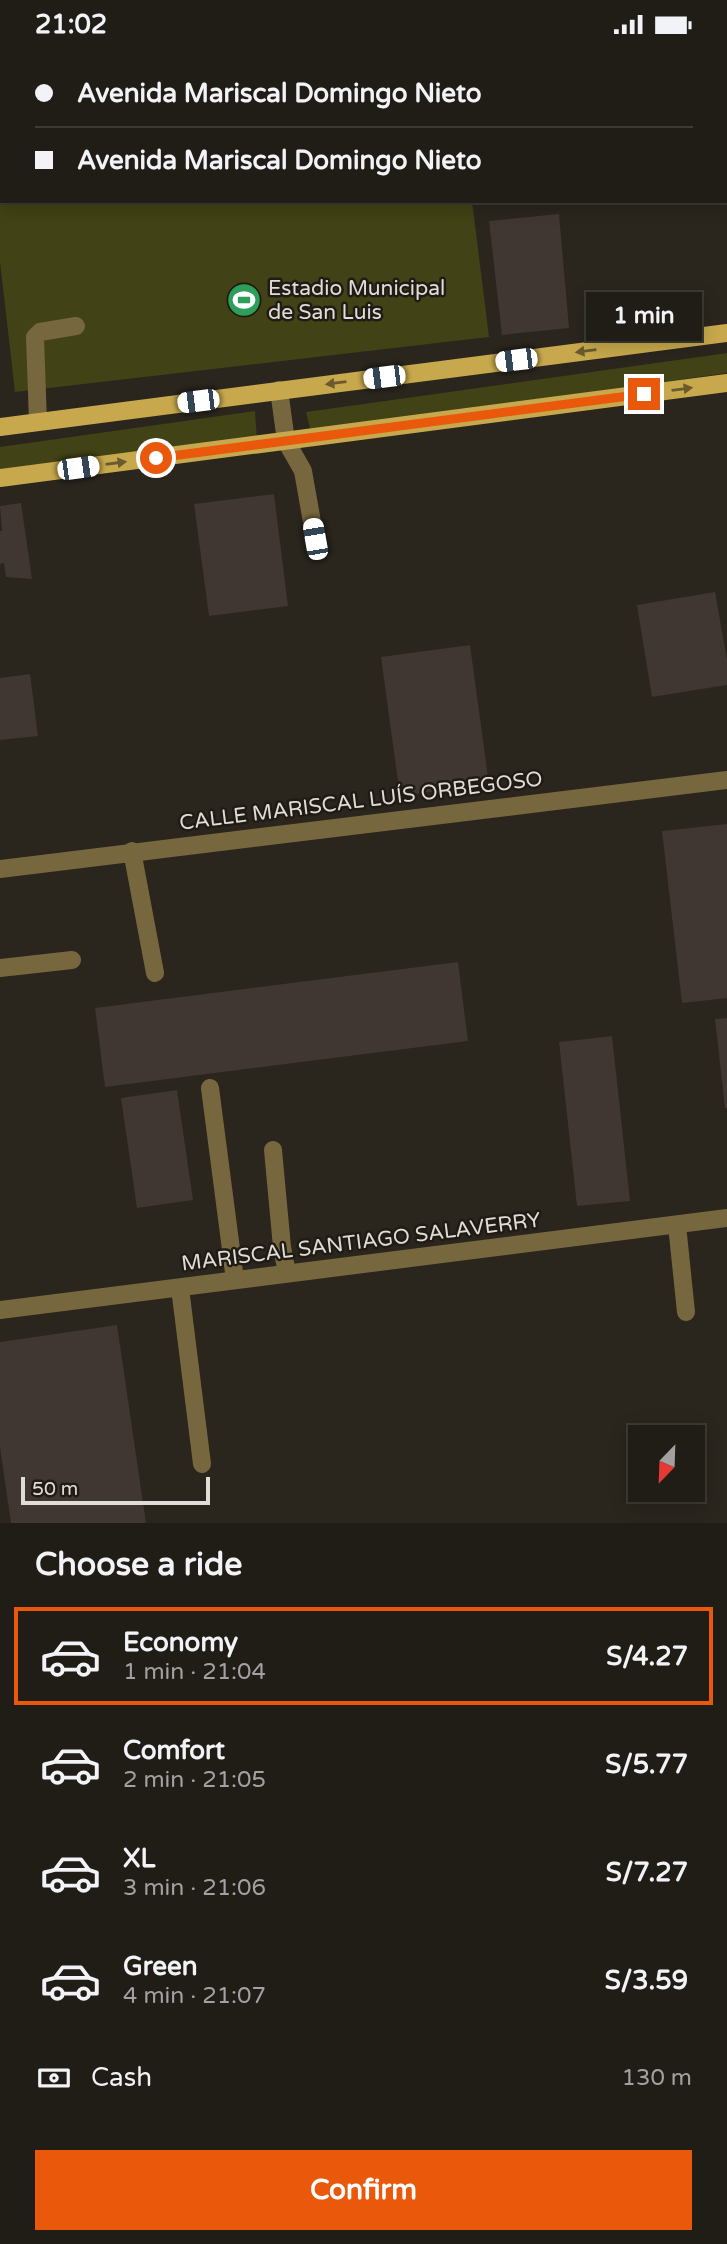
<!DOCTYPE html>
<meta charset="utf-8">
<style>
:root{--surface:#201c16;--page:#28251f;--text:#f1f3f6;--muted:#a2a1a1;--line:#3d3a35;--accent:#ea580c}
body{margin:0;font-family:"Varela Round",sans-serif;background:var(--page);color:var(--text);height:100vh;display:flex;flex-direction:column;font-size:26px;white-space:nowrap}
*{box-sizing:border-box;margin:0}
p{font-size:23px;color:var(--muted)}
.icon{flex:none;width:38px;height:38px;fill:none;stroke:currentColor;stroke-width:2;stroke-linecap:round;stroke-linejoin:round}
.map{position:relative;height:1474px;overflow:hidden}
.drawer{display:flex;flex-direction:column;background:var(--surface);flex:1}
.drawer>*{flex:none}
.hud{position:absolute;left:0px;top:0px;width:728px;height:154px;box-shadow:0 4px 18px #0003,0 0 0 2px var(--line);display:grid;align-content:center;height:154px;padding:0 35px;background:var(--surface)}
.needle{width:46px;rotate:203deg}
.controls{position:absolute;left:628px;top:1376px;display:grid;gap:14px}
.controls a{display:grid;place-items:center;width:77px;height:77px;border-radius:0px;background:var(--surface);box-shadow:0 4px 18px #0003,0 0 0 2px var(--line);font-size:35px}
.scale{position:absolute;left:21px;bottom:18px;width:189px;box-sizing:border-box;padding-left:7px;border:4px solid #e0ddd8;border-top:0;font-size:19px;line-height:24px;white-space:nowrap;color:#e0ddd8;-webkit-text-stroke:5px #201b14;paint-order:stroke}
.end{position:absolute;width:32px;height:32px;margin:-16px;border:9px solid #ea580c;background:#fff;box-shadow:0 0 0 4px #fff}
.from{border-radius:50%}
.bubble{position:absolute;height:49px;border-radius:0px;background:var(--surface);box-shadow:0 4px 18px #0003,0 0 0 2px var(--line);font-size:23px;font-weight:700;line-height:49px;text-align:center}
.car{position:absolute;width:21px;height:42px;margin:-21px -10px;border-radius:9px;box-shadow:0 0 5px 2px #0007;background:linear-gradient(#fff 24%,#345 0 40%,#fff 0 76%,#345 0 86%,#fff 0)}
.hud b{display:flex;align-items:center;gap:24px;height:66px;font-size:26px}
.hud b+b{border-top:2px solid var(--line)}
.hud i{width:18px;height:18px;background:var(--text)}
ul{padding:0;list-style:none}
li{display:flex;align-items:center;gap:21px;height:98px;margin:0 14px 10px;padding:0 21px;border:4px solid transparent;border-radius:0px}
li div{flex:1}
li b{display:block;font-size:26px}
li em{font-style:normal;font-weight:700}
li.current{border-color:var(--accent)}
li>.icon{width:63px;height:63px;stroke-width:1.5}
h2{padding:0 35px;font-size:32px;line-height:84px}
.pay{display:flex;align-items:center;gap:18px;height:77px;padding:0 35px;font-size:26px}
.pay p{margin-inline-start:auto}
.action{display:flex;gap:14px;margin-top:auto;padding:14px 35px}
.action a{flex:1;height:80px;border-radius:0px;background:var(--accent);color:#fff;font-size:28px;font-weight:700;line-height:80px;text-align:center}
.status{display:flex;justify-content:space-between;align-items:center;height:49px;padding:0 35px;background:var(--surface);direction:ltr}
.status svg{height:19px;fill:currentColor}
.map>svg:first-child{display:block}
.grass{fill:#414215}
.building{fill:#403632}
.lines{fill:none;stroke-linecap:round;stroke-linejoin:round}
.minor{stroke:#76673e;stroke-width:18}
.major{stroke:#c7a84c;stroke-width:18}
.oneway{fill:#6b5a2d}
.route{stroke:#ea580c;stroke-width:9}
.labels{text-anchor:middle;dominant-baseline:central;stroke-width:5;stroke-linejoin:round;paint-order:stroke}
.poi-label{font-size:21px;fill:#e0ddd8;stroke:#201b14;text-anchor:start}
.street-label{font-size:21px;fill:#e0ddd8;stroke:#201b14}
</style>
<div class="status"><b>21:02</b><svg viewBox="0 0 49 12"><path d="M0 12V9h3v3zM5 12V6h3v6zM10 12V3h3v9zM15 12V0h3v12zM26 1h20v11H26zM47 4h2v5h-2z"/></svg></div>
<div class="map">
<svg width="727" height="1474" viewBox="0 0 727 1474">
<rect width="100%" height="100%" fill="#2a251d"/>
<path class="grass" d="M0,119h2v33h470l17,136 -474,55 -15,-130z
M727,304v20l-416,59 -5,-20z
M255,362l2,29 -257,33v-26z"/>
<path class="building" d="M559,165l10,114 -67,7 -13,-114z
M274,445l14,112 -79,10 -15,-112z
M21,454l11,76 -26,-2 -2,-14 -4,1v-33h2l-2,-25z
M715,543l12,68v25l-75,12 -15,-92z
M470,596l19,139 -89,12 -19,-139z
M30,625l8,62 -38,4v-62z
M727,775v174l-45,5 -20,-172z
M458,913l10,79 -363,46 -10,-79z
M727,969v90h-2l-10,-89z
M612,987l18,165 -53,5 -18,-164z
M177,1041l16,110 -56,8 -16,-110z
M117,1276l29,198h-135l-11,-76v-105z"/>
<g class="lines">
<path class="minor" d="M133,0l1,2
M635,2l13,-2
M0,87h2
M279,341l7,51 17,30 12,68
M38,373l-3,-85 5,-5 36,-6
M132,802l23,122
M0,820l727,-89
M0,919l72,-8
M210,1039l25,192
M273,1101l9,97 5,26
M677,1176l9,87
M180,1239l22,176
M0,1261l727,-92"/>
<path class="major" d="M0,378l727,-94
M0,429l727,-95"/>
</g>
<defs><path id="oneway-solid" d="M-6-.8H1V-3.2L6.5 0L1 3.2V.8H-6Z" transform="scale(1.75)"/></defs>
<g class="oneway">
<use href="#oneway-solid" transform="translate(586 302) rotate(173)"/>
<use href="#oneway-solid" transform="translate(336 334) rotate(173)"/>
<use href="#oneway-solid" transform="translate(682 340) rotate(-7)"/>
<use href="#oneway-solid" transform="translate(116 414) rotate(-8)"/>
</g>
<g class="lines">
<path class="route" d="M156,409l488,-64"/>
</g>
<defs>
<g id="stadium-disc" transform="scale(1.75)"><circle r="9.5" fill="#2e9e5b" stroke="#201b14"/><path d="M0-5a6.5 5 0 1 0 0 10a6.5 5 0 1 0 0-10ZM-3.5-1.8h7v3.6h-7Z" fill="#fff"/></g>
</defs>
<g fill-rule="evenodd">
<use href="#stadium-disc" x="244" y="251"/>
</g>
<g class="labels">
<g class="poi-label">
<text x="268" y="239">Estadio Municipal<tspan x="268" dy="24">de San Luis</tspan></text>
</g>
<g class="street-label">
<text transform="translate(361 752) rotate(-7)">CALLE MARISCAL LUÍS ORBEGOSO</text>
<text transform="translate(361 1193) rotate(-7)">MARISCAL SANTIAGO SALAVERRY</text>
</g>
</g>
</svg>
<div class="controls">
<a><svg class="needle" viewBox="-14 -14 28 28"><path d="M0-13l5 13h-10z" fill="#e53935"/><path d="M0 13l5-13h-10z" fill="#a2a1a1"/></svg></a>
</div>
<div class="scale">50 m</div>
<i class="end from" style="left:156px;top:409px"></i>
<i class="end" style="left:644px;top:345px"></i>
<div class="bubble" style="left:586px;top:243px;width:116px">1 min</div>
<i class="car" style="left:516px;top:311px;rotate:263deg"></i>
<i class="car" style="left:384px;top:328px;rotate:263deg"></i>
<i class="car" style="left:198px;top:352px;rotate:263deg"></i>
<i class="car" style="left:78px;top:419px;rotate:82deg"></i>
<i class="car" style="left:315px;top:490px;rotate:350deg"></i>
<div class="hud">
<b><i class="from"></i>Avenida Mariscal Domingo Nieto</b>
<b><i></i>Avenida Mariscal Domingo Nieto</b>
</div>
</div>
<section class="drawer">
<h2>Choose a ride</h2>
<ul>
<li class="current"><svg class="icon" aria-label="car" viewBox="0 0 24 24"><path d="M5 17H2v-5l4-1 3-4h7l3 4 3 1v5h-3M9 17h6M6 11h13"/><circle cx="7" cy="17" r="2"/><circle cx="17" cy="17" r="2"/></svg><div><b>Economy</b><p>1 min · 21:04</p></div><em>S/4.27</em></li>
<li><svg class="icon" aria-label="car" viewBox="0 0 24 24"><path d="M5 17H2v-5l4-1 3-4h7l3 4 3 1v5h-3M9 17h6M6 11h13"/><circle cx="7" cy="17" r="2"/><circle cx="17" cy="17" r="2"/></svg><div><b>Comfort</b><p>2 min · 21:05</p></div><em>S/5.77</em></li>
<li><svg class="icon" aria-label="car" viewBox="0 0 24 24"><path d="M5 17H2v-5l4-1 3-4h7l3 4 3 1v5h-3M9 17h6M6 11h13"/><circle cx="7" cy="17" r="2"/><circle cx="17" cy="17" r="2"/></svg><div><b>XL</b><p>3 min · 21:06</p></div><em>S/7.27</em></li>
<li><svg class="icon" aria-label="car" viewBox="0 0 24 24"><path d="M5 17H2v-5l4-1 3-4h7l3 4 3 1v5h-3M9 17h6M6 11h13"/><circle cx="7" cy="17" r="2"/><circle cx="17" cy="17" r="2"/></svg><div><b>Green</b><p>4 min · 21:07</p></div><em>S/3.59</em></li>
</ul>
<div class="pay"><svg class="icon" aria-label="cash" viewBox="0 0 24 24"><path d="M3 7h18v10H3z"/><circle cx="12" cy="12" r="2"/></svg>Cash<p>130 m</p></div>
<div class="action"><a>Confirm</a></div>
</section>
